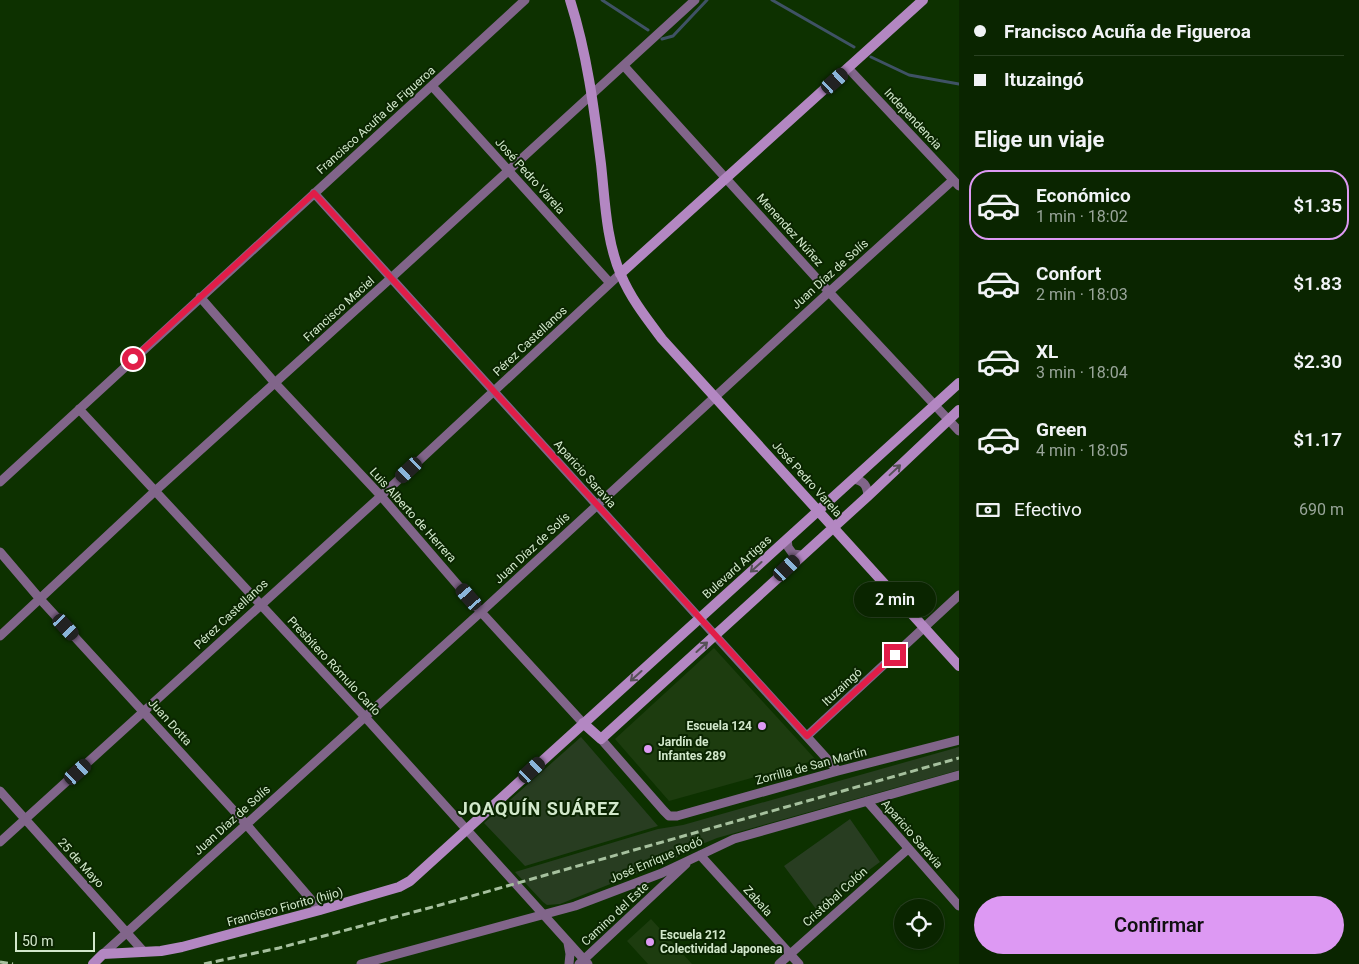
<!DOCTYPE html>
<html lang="es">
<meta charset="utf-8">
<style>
:root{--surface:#0a2500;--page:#18310f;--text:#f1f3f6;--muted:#99a599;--line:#2a4222;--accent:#dd99f3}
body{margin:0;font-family:Roboto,sans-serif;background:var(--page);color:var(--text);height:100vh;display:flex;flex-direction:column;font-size:19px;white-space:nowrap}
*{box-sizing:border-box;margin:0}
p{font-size:16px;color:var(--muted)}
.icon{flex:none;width:28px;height:28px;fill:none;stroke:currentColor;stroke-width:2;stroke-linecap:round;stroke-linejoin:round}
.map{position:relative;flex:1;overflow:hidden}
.details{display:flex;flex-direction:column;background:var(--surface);width:400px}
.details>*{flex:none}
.banner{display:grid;align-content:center;height:110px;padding:0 15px;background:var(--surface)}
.fabs{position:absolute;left:894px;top:899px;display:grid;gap:10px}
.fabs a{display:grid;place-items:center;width:50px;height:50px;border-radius:50%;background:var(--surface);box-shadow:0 1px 4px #0004,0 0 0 1px var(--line);font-size:25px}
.scale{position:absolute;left:15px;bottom:12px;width:80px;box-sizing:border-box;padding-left:5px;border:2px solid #d2e8cb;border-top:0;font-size:14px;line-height:18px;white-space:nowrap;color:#d2e8cb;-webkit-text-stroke:4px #0a2500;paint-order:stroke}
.end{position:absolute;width:22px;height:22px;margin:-11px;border:6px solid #e11d48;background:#fff;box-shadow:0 0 0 2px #fff}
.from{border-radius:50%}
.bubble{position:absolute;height:35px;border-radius:18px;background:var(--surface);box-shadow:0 1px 4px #0004,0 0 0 1px var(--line);font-size:16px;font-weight:600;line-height:35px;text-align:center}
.car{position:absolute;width:15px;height:30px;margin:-15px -8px;border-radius:6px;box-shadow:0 0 4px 1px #0007;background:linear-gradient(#222 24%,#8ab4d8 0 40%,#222 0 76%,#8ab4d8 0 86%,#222 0)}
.banner b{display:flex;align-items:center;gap:18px;height:48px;font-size:19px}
.banner b+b{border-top:1px solid var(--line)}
.banner i{width:12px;height:12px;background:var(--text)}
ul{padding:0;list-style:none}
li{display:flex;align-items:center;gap:15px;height:70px;margin:0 10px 8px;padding:0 5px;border:2px solid transparent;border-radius:20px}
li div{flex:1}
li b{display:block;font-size:19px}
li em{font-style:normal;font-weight:600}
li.active{border-color:var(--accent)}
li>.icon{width:45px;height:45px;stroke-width:1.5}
h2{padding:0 15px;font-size:22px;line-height:60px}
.pay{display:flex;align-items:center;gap:12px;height:55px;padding:0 15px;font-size:19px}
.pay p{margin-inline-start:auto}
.button{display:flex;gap:10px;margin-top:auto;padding:10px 15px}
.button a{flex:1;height:58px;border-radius:30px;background:var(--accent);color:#111;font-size:20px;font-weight:600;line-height:58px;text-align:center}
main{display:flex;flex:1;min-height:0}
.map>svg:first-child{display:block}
.built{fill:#1d3c0f}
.green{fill:#283d21}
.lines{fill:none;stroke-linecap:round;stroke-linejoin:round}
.stream{stroke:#3f5265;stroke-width:3}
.street{stroke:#81658a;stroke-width:9}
.secondary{stroke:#b387c2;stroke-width:10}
.rail{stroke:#a6c09e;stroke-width:3;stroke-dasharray:8 4;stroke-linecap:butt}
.oneway{stroke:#565157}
.route{stroke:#e11d48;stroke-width:6}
.poi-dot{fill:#dd99f3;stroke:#0a2500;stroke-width:2}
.labels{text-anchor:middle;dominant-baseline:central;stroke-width:4;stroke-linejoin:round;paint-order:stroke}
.street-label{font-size:12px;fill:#d2e8cb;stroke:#0a2500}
.poi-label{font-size:12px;font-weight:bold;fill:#d2e8cb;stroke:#0a2500;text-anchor:start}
.district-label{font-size:18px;font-weight:bold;letter-spacing:1px;fill:#d2e8cb;stroke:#0a2500}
</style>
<main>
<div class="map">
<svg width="959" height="964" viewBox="0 0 959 964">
<rect width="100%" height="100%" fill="#0d3100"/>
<path class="built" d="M714,648l102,112 -147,41 -54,-62z
M651,919l41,45h-44l-21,-23z"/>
<path class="green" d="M581,737l77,89 -133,40 -41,-43z
M959,747v23l-242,68 -27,11 -14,9 -116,46 -13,1 -4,-3 -28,-30 143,-43 25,-4z
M850,819l30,43 -64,47 -32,-43z"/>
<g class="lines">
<path class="stream" d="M602,0l46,30
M772,0l82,47
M662,39l11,-3 34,-36
M871,57l38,18 50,9"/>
<path class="street" d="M624,66l205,226 130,139
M848,68l111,118
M432,86l178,197
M314,193l524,578
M200,297l75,86 106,113 100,116 102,111
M79,409l286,308 223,247
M854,479c10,2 13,6 14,17
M0,482l525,-482
M787,539l1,8 5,7 8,1
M0,552l40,47 206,225 74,86
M0,636l154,-144 237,-214 304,-278
M807,736l152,-141
M601,739l63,72 5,5h8l161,-45 121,-31
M0,791l144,161
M867,801l92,105
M0,842l381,-346 239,-222
M700,855l99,109
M568,943l2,11 -1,10
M103,954l378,-342 348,-320 124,-112
M361,964l214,-58 87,-33 72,-34 225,-64
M579,964l107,-100
M779,964l129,-115"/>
<path class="secondary" d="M570,0c17,53 24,108 31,164 4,36 5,77 20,111 10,24 26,44 41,64l297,327
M620,274l303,-274
M583,723l18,16 267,-243 91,-86
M93,964l10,-10 58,-3 21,-4 138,-37 79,-23 11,-6 549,-498"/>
<path class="rail" d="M0,962l13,2
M204,964l75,-16 161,-43 519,-147"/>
</g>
<defs><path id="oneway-shaft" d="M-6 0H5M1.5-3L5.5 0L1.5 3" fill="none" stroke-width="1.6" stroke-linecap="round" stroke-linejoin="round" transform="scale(1.25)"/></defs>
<g class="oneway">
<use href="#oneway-shaft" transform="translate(895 470) rotate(-43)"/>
<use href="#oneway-shaft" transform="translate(756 567) rotate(138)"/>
<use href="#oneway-shaft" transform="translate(702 647) rotate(-42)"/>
<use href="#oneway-shaft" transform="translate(636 676) rotate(138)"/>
</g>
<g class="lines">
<path class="route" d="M133,359l181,-166 493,543 88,-81"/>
</g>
<g class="poi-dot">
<circle cx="762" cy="726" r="5"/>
<circle cx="648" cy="749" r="5"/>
<circle cx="650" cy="942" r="5"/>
</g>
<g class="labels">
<g class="street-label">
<text transform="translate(913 119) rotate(47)">Independencia</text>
<text transform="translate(376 120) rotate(-42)">Francisco Acuña de Figueroa</text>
<text transform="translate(530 176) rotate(48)">José Pedro Varela</text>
<text transform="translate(790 230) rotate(48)">Menendez Núñez</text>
<text transform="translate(830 274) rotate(-42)">Juan Díaz de Solís</text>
<text transform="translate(339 309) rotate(-42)">Francisco Maciel</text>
<text transform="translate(530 341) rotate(-43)">Pérez Castellanos</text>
<text transform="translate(585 474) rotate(48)">Aparicio Saravia</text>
<text transform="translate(807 479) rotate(48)">José Pedro Varela</text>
<text transform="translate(413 515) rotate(48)">Luis Alberto de Herrera</text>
<text transform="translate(532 548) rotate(-43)">Juan Díaz de Solís</text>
<text transform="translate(737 567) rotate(-42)">Bulevard Artigas</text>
<text transform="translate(231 614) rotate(-43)">Pérez Castellanos</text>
<text transform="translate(334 666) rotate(47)">Presbítero Rómulo Carlo</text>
<text transform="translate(842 687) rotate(-43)">Ituzaingó</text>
<text transform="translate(170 722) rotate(48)">Juan Dotta</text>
<text transform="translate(811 766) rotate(-15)">Zorrilla de San Martín</text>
<text transform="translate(232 820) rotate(-42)">Juan Díaz de Solís</text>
<text transform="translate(912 834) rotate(49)">Aparicio Saravia</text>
<text transform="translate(656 860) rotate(-23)">José Enrique Rodó</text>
<text transform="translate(81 863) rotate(48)">25 de Mayo</text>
<text transform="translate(835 897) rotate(-42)">Cristóbal Colón</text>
<text transform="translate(758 901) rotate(48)">Zabala</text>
<text transform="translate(285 907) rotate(-15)">Francisco Fiorito (hijo)</text>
<text transform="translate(615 914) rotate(-43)">Camino del Este</text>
</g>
<g class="poi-label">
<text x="752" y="726" text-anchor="end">Escuela 124</text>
<text x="658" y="742">Jardín de<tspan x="658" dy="14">Infantes 289</tspan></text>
<text x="660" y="935">Escuela 212<tspan x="660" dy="14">Colectividad Japonesa</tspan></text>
</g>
<g class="district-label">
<text x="539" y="808">JOAQUÍN SUÁREZ</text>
</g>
</g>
</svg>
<div class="fabs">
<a><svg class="icon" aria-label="locate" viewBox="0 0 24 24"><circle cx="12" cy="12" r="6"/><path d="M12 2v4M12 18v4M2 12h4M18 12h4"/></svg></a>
</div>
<div class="scale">50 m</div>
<i class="end from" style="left:133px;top:359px"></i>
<i class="end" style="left:895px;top:655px"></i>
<div class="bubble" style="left:854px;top:582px;width:82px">2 min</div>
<i class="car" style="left:835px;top:81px;rotate:48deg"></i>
<i class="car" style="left:409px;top:470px;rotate:227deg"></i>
<i class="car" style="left:787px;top:568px;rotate:47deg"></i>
<i class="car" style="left:469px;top:597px;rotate:319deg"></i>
<i class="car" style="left:66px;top:627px;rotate:137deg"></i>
<i class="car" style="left:532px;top:770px;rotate:47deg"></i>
<i class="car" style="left:78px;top:772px;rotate:48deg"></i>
</div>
<section class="details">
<div class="banner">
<b><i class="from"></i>Francisco Acuña de Figueroa</b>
<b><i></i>Ituzaingó</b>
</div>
<h2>Elige un viaje</h2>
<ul>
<li class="active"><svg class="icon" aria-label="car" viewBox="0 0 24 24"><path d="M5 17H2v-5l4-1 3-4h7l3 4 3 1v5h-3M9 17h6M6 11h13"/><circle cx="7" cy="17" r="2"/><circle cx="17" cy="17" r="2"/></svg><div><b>Económico</b><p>1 min · 18:02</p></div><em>$1.35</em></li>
<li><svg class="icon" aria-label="car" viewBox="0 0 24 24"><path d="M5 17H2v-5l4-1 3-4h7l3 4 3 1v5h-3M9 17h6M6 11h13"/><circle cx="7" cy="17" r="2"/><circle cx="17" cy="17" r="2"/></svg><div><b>Confort</b><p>2 min · 18:03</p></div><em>$1.83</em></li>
<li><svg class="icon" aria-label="car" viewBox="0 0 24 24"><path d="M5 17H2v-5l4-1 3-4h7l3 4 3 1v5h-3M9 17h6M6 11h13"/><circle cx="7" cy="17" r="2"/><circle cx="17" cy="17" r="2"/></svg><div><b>XL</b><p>3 min · 18:04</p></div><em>$2.30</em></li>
<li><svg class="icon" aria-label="car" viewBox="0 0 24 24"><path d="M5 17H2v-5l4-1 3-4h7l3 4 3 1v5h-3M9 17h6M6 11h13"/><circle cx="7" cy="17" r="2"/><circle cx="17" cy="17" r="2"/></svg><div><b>Green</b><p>4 min · 18:05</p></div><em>$1.17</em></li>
</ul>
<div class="pay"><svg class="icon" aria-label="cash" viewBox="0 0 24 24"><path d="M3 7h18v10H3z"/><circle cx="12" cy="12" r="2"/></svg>Efectivo<p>690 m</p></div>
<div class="button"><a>Confirmar</a></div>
</section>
</main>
